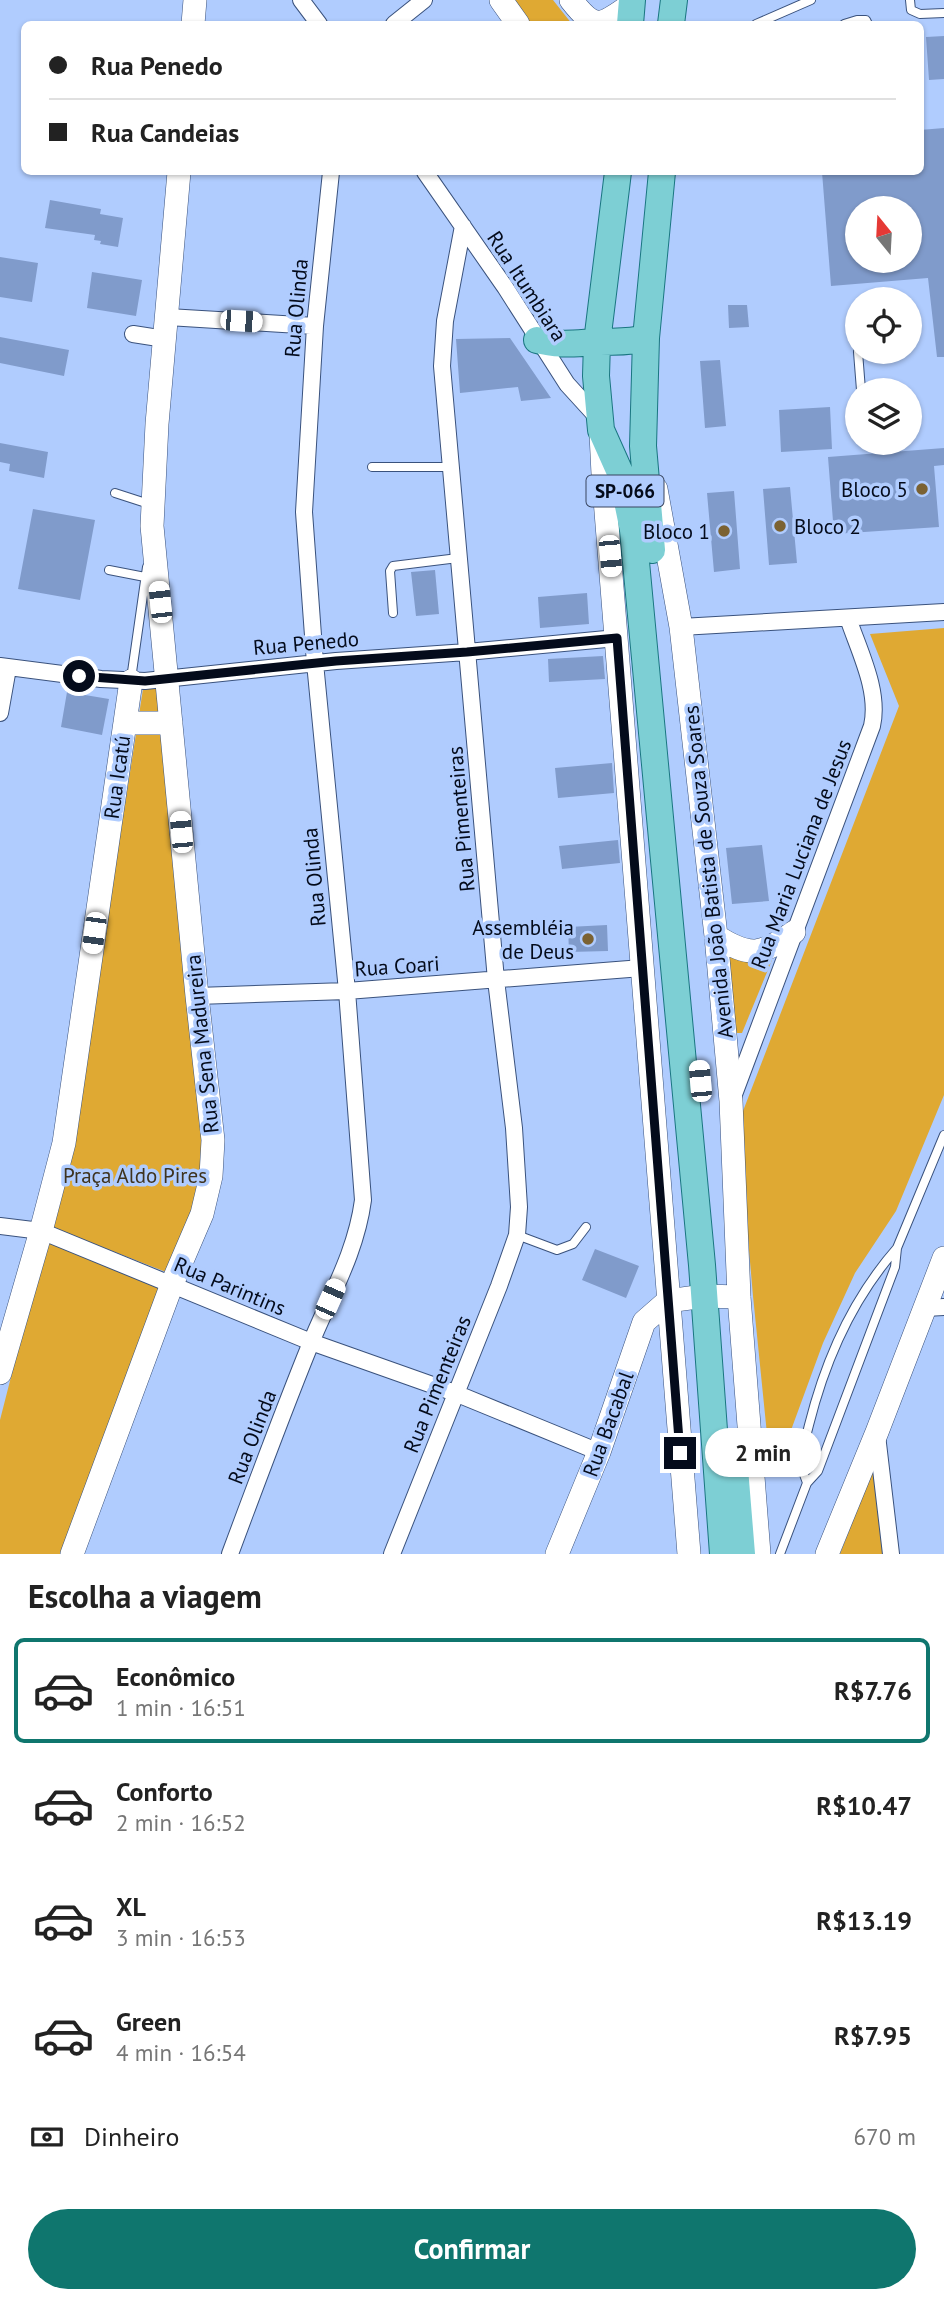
<!DOCTYPE html>
<html lang="pt">
<meta charset="utf-8">
<style>
:root{--surface:#fff;--page:#f6f6f6;--text:#222;--muted:#767676;--line:#e0e0e0;--accent:#0f766e}
body{margin:0;font-family:"PT Sans",sans-serif;background:var(--page);color:var(--text);height:100vh;display:flex;flex-direction:column;font-size:26px;white-space:nowrap}
*{box-sizing:border-box;margin:0}
p{font-size:23px;color:var(--muted)}
.icon{flex:none;width:38px;height:38px;fill:none;stroke:currentColor;stroke-width:2;stroke-linecap:round;stroke-linejoin:round}
.map{position:relative;height:1554px;overflow:hidden}
.drawer{display:flex;flex-direction:column;background:var(--surface);flex:1}
.drawer>*{flex:none}
.hud{position:absolute;left:21px;top:21px;width:903px;height:154px;border-radius:10px;box-shadow:0 2px 5px #0004;display:grid;align-content:center;height:154px;padding:0 28px;background:var(--surface)}
.needle{width:46px;rotate:342deg}
.fabs{position:absolute;left:845px;top:196px;display:grid;gap:14px}
.fabs a{display:grid;place-items:center;width:77px;height:77px;border-radius:50%;background:var(--surface);box-shadow:0 2px 5px #0004;font-size:35px}
.end{position:absolute;width:32px;height:32px;margin:-16px;border:9px solid #040b1b;background:#fff;box-shadow:0 0 0 4px #fff}
.from{border-radius:50%}
.bubble{position:absolute;height:49px;border-radius:24px;background:var(--surface);box-shadow:0 2px 5px #0004;font-size:23px;font-weight:700;line-height:49px;text-align:center}
.car{position:absolute;width:21px;height:42px;margin:-21px -10px;border-radius:9px;box-shadow:0 0 5px 2px #0007;background:linear-gradient(#fff 24%,#345 0 40%,#fff 0 76%,#345 0 86%,#fff 0)}
.hud b{display:flex;align-items:center;gap:24px;height:66px;font-size:26px}
.hud b+b{border-top:2px solid var(--line)}
.hud i{width:18px;height:18px;background:var(--text)}
ul{padding:0;list-style:none}
li{display:flex;align-items:center;gap:21px;height:105px;margin:0 14px 10px;padding:0 14px;border:4px solid transparent;border-radius:10px}
li div{flex:1}
li b{display:block;font-size:26px}
li em{font-style:normal;font-weight:700}
li.active{border-color:var(--accent)}
li>.icon{width:63px;height:63px;stroke-width:1.5}
h2{padding:0 28px;font-size:32px;line-height:84px}
.pay{display:flex;align-items:center;gap:18px;height:77px;padding:0 28px;font-size:26px}
.pay p{margin-inline-start:auto}
.button{display:flex;gap:14px;margin-top:auto;padding:14px 28px}
.button a{flex:1;height:80px;border-radius:42px;background:var(--accent);color:#fff;font-size:28px;font-weight:700;line-height:80px;text-align:center}
.map>svg:first-child{display:block}
.green{fill:#dfa933}
.building{fill:#809bcb;fill-rule:evenodd}
.lines{fill:none;stroke-linecap:round;stroke-linejoin:round}
.lane-casing{stroke:#3a527d;stroke-width:10}
.street-casing{stroke:#3a527d;stroke-width:18}
.secondary-casing{stroke:#3a527d;stroke-width:24}
.primary-casing{stroke:#1a7681;stroke-width:28}
.lane{stroke:#fff;stroke-width:8}
.street{stroke:#fff;stroke-width:16}
.secondary{stroke:#fff;stroke-width:23}
.primary{stroke:#7dcfd4;stroke-width:26}
.route{stroke:#040b1b;stroke-width:9}
.poi-dot{fill:#7b6233;stroke:#b0ccfe;stroke-width:2.5}
.labels{text-anchor:middle;dominant-baseline:central;stroke-width:7;stroke-linejoin:round;paint-order:stroke}
.shield{fill:#b0ccfe;stroke:#38455f;stroke-width:2}
.shield-label{font-size:19px;font-weight:bold;fill:#040b1b}
.street-label{font-size:21px;fill:#040b1b;stroke:#b0ccfe}
.poi-label{font-size:21px;fill:#040b1b;stroke:#b0ccfe;text-anchor:end}
.park-label{font-size:21px;fill:#3e331f;stroke:#b0ccfe}
</style>
<div class="map">
<svg width="944" height="1554" viewBox="0 0 944 1554">
<rect width="100%" height="100%" fill="#b0ccfe"/>
<path class="green" d="M505,0h48l19,24h-50z
M944,628v467l-48,116 -41,62 -32,70 -40,109 -15,-8 -15,-148 -15,-172 161,-418 -29,-72z
M163,686l43,491 -35,97 -120,-47 21,-82 71,-456z
M727,953l45,7 -30,73h-6l-4,-6z
M46,1240l120,47 -104,267h-62v-134z
M876,1460l9,94h-45z"/>
<path class="building" d="M944,36v43l-15,1 -3,-43z
M944,128v229h-7l-9,-79 -97,8 -9,-114h98v-42zM858,208h52v53h-52z
M50,200l51,9 -1,5 23,4 -5,29 -18,-3 1,-3 -7,-1 1,-5 -50,-7z
M0,257l38,6 -6,39 -32,-5z
M92,272l50,8 -6,36 -49,-8z
M728,305h19l2,22 -20,1z
M0,337l69,13 -5,26 -64,-13z
M510,338l41,60 -30,3 -3,-14 -58,6 -4,-54z
M720,360l6,66 -21,2 -5,-67z
M830,407l2,42 -51,3 -2,-42z
M0,443l48,9 -4,26 -35,-7 1,-7 -10,-2z
M944,448v17l-10,1 5,61 -105,7 -6,-77z
M790,487l7,76 -28,2 -6,-76z
M734,491l6,78 -26,3 -7,-79z
M33,509l62,11 -15,80 -62,-11z
M435,570l4,44 -23,2 -5,-44z
M587,593l2,31 -49,4 -2,-31z
M603,656l2,23 -56,3 -1,-23z
M67,692l42,7 -7,36 -41,-8z
M612,763l2,30 -56,5 -3,-30z
M618,840l2,23 -58,6 -3,-23z
M762,845l7,56 -37,3 -6,-56z
M607,925l1,26 -39,1 -1,-25z
M595,1249l44,17 -13,32 -44,-18z"/>
<g class="lines">
<g class="lane-casing">
<path id="lane" d="M910,0l1,10 9,4 24,-1
M756,24l55,-24
M844,24l13,-4h9l2,4
M858,352l3,38
M372,467h78
M115,493l34,11
M109,570l36,7
M393,613l-3,-42 3,-5 65,-8
M131,679l16,-112
M517,1235l40,15 16,-6 13,-17
M807,1483c-2,-7 -6,-14 -6,-21 1,-12 5,-25 8,-37 16,-64 44,-127 88,-177
M780,1554l27,-71 11,-12 77,-204 2,-19 47,-113"/>
</g>
<g class="street-casing">
<path id="street" d="M301,0l18,24
M394,24l30,-24
M425,172l80,115 62,97 31,34
M168,317l147,9
M133,334l32,5
M681,627l263,-15
M0,666l101,13 44,2 191,-20 131,-9 150,-14
M0,713l8,-45
M197,996l150,-5 295,-23
M733,1097l139,-371c8,-35 -13,-75 -24,-108
M0,1226l41,5 270,111 144,51 144,59
M925,1308l19,-1
M877,1435l14,119
M230,1554c26,-70 52,-140 80,-209 20,-49 46,-92 53,-145l-16,-209 -32,-328 -11,-151 11,-186 16,-154
M392,1554l107,-268 18,-51 2,-28 -5,-79 -18,-148 -54,-614 3,-45 18,-95"/>
</g>
<g class="secondary-casing">
<path id="secondary" d="M501,0l17,24
M571,0c26,33 30,25 61,4
M193,24l2,-24
M601,434l2,40 86,1080
M656,489l25,138 35,309 15,165 8,196 20,257
M125,723h46
M716,936c34,22 46,19 78,-4
M0,1373l41,-142 23,-88 67,-462
M72,1554l100,-270 30,-70 9,-38 2,-36 -16,-144 -45,-470 5,-102 22,-252
M557,1554l42,-102 45,-130 24,-21 36,-5 35,1
M827,1554l50,-122 67,-174"/>
</g>
<g class="primary-casing">
<path id="primary" d="M630,24l2,-24
M671,24l3,-24
M618,172l-21,170 -1,34 5,54 21,47 11,53 69,735 21,289
M537,340c22,6 39,3 60,2 18,-1 32,1 49,-4
M652,550l-9,-104 3,-108 16,-166
M734,1456l8,98"/>
</g>
<use href="#lane" class="lane"/>
<use href="#street" class="street"/>
<use href="#secondary" class="secondary"/>
<use href="#primary" class="primary"/>
</g>
<g class="lines">
<path class="route" d="M79,676l66,5 191,-20 131,-9 150,-14 63,815"/>
</g>
<g class="poi-dot">
<circle cx="922" cy="489" r="7"/>
<circle cx="780" cy="526" r="7"/>
<circle cx="724" cy="531" r="7"/>
<circle cx="588" cy="939" r="7"/>
</g>
<g class="labels">
<rect class="shield" x="586.5" y="475.5" width="77" height="31" rx="5"/>
<g class="shield-label">
<text x="625" y="491">SP-066</text>
</g>
<g class="street-label">
<text transform="translate(527 286) rotate(57)">Rua Itumbiara</text>
<text transform="translate(296 308) rotate(-85)">Rua Olinda</text>
<text transform="translate(306 643) rotate(-5)">Rua Penedo</text>
<text transform="translate(117 777) rotate(-82)">Rua Icatú</text>
<text transform="translate(461 819) rotate(-95)">Rua Pimenteiras</text>
<text transform="translate(801 854) rotate(-69)">Rua Maria Luciana de Jesus</text>
<text transform="translate(708 872) rotate(-96)">Avenida João Batista de Souza Soares</text>
<text transform="translate(314 877) rotate(-95)">Rua Olinda</text>
<text transform="translate(397 966) rotate(-4)">Rua Coari</text>
<text transform="translate(202 1044) rotate(-96)">Rua Sena Madureira</text>
<text transform="translate(230 1286) rotate(23)">Rua Parintins</text>
<text transform="translate(437 1384) rotate(-68)">Rua Pimenteiras</text>
<text transform="translate(608 1424) rotate(-70)">Rua Bacabal</text>
<text transform="translate(252 1437) rotate(-69)">Rua Olinda</text>
</g>
<g class="poi-label">
<text x="908" y="489">Bloco 5</text>
<text x="794" y="526" text-anchor="start">Bloco 2</text>
<text x="710" y="531">Bloco 1</text>
<text x="574" y="927">Assembléia<tspan x="574" dy="24">de Deus</tspan></text>
</g>
<g class="park-label">
<text x="135" y="1175">Praça Aldo Pires</text>
</g>
</g>
</svg>
<div class="fabs">
<a><svg class="needle" viewBox="-14 -14 28 28"><path d="M0-13l5 13h-10z" fill="#e53935"/><path d="M0 13l5-13h-10z" fill="#767676"/></svg></a>
<a><svg class="icon" aria-label="locate" viewBox="0 0 24 24"><circle cx="12" cy="12" r="6"/><path d="M12 2v4M12 18v4M2 12h4M18 12h4"/></svg></a>
<a><svg class="icon" aria-label="layers" viewBox="0 0 24 24"><path d="M12 4l9 5-9 5-9-5zM3 14l9 5 9-5"/></svg></a>
</div>
<i class="end from" style="left:79px;top:676px"></i>
<i class="end" style="left:680px;top:1453px"></i>
<div class="bubble" style="left:705px;top:1428px;width:116px">2 min</div>
<i class="car" style="left:241px;top:321px;rotate:94deg"></i>
<i class="car" style="left:610px;top:556px;rotate:175deg"></i>
<i class="car" style="left:160px;top:602px;rotate:354deg"></i>
<i class="car" style="left:181px;top:832px;rotate:355deg"></i>
<i class="car" style="left:94px;top:933px;rotate:188deg"></i>
<i class="car" style="left:700px;top:1081px;rotate:355deg"></i>
<i class="car" style="left:330px;top:1299px;rotate:24deg"></i>
<div class="hud">
<b><i class="from"></i>Rua Penedo</b>
<b><i></i>Rua Candeias</b>
</div>
</div>
<section class="drawer">
<h2>Escolha a viagem</h2>
<ul>
<li class="active"><svg class="icon" aria-label="car" viewBox="0 0 24 24"><path d="M5 17H2v-5l4-1 3-4h7l3 4 3 1v5h-3M9 17h6M6 11h13"/><circle cx="7" cy="17" r="2"/><circle cx="17" cy="17" r="2"/></svg><div><b>Econômico</b><p>1 min · 16:51</p></div><em>R$7.76</em></li>
<li><svg class="icon" aria-label="car" viewBox="0 0 24 24"><path d="M5 17H2v-5l4-1 3-4h7l3 4 3 1v5h-3M9 17h6M6 11h13"/><circle cx="7" cy="17" r="2"/><circle cx="17" cy="17" r="2"/></svg><div><b>Conforto</b><p>2 min · 16:52</p></div><em>R$10.47</em></li>
<li><svg class="icon" aria-label="car" viewBox="0 0 24 24"><path d="M5 17H2v-5l4-1 3-4h7l3 4 3 1v5h-3M9 17h6M6 11h13"/><circle cx="7" cy="17" r="2"/><circle cx="17" cy="17" r="2"/></svg><div><b>XL</b><p>3 min · 16:53</p></div><em>R$13.19</em></li>
<li><svg class="icon" aria-label="car" viewBox="0 0 24 24"><path d="M5 17H2v-5l4-1 3-4h7l3 4 3 1v5h-3M9 17h6M6 11h13"/><circle cx="7" cy="17" r="2"/><circle cx="17" cy="17" r="2"/></svg><div><b>Green</b><p>4 min · 16:54</p></div><em>R$7.95</em></li>
</ul>
<div class="pay"><svg class="icon" aria-label="cash" viewBox="0 0 24 24"><path d="M3 7h18v10H3z"/><circle cx="12" cy="12" r="2"/></svg>Dinheiro<p>670 m</p></div>
<div class="button"><a>Confirmar</a></div>
</section>
